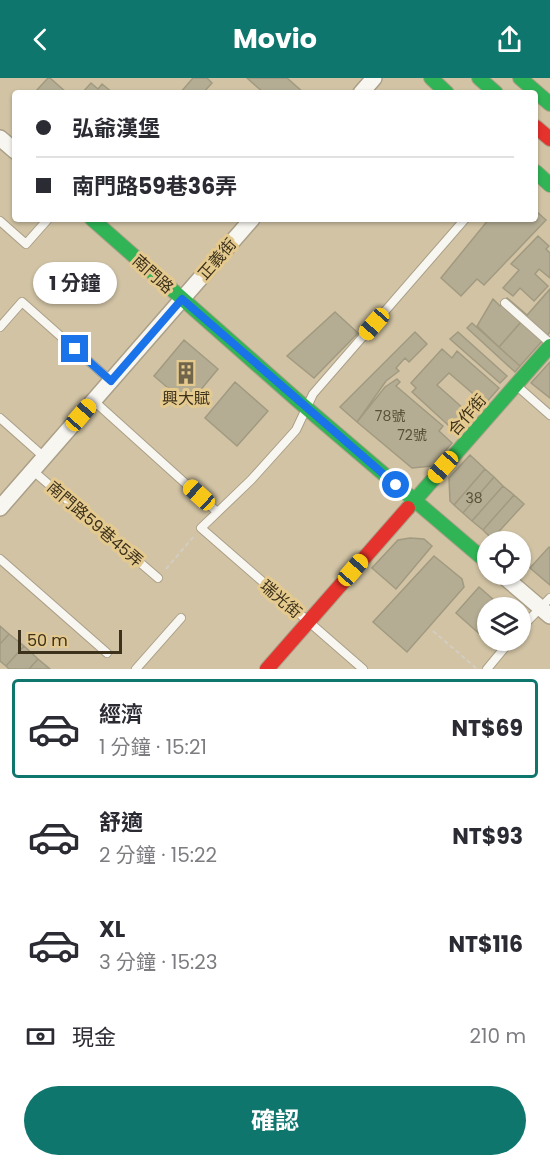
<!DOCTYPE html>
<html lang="zh-TW">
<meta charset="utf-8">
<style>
:root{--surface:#fff;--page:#f7f7f7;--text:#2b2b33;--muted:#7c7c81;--line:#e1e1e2;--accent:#0f766e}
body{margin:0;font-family:Poppins,"Noto Sans TC",sans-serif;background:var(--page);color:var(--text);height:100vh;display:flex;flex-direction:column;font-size:22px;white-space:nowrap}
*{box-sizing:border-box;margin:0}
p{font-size:20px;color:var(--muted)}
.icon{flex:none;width:33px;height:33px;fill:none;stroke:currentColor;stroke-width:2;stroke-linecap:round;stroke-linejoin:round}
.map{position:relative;height:591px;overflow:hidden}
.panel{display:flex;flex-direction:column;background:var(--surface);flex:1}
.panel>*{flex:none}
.top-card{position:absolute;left:12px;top:12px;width:526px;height:132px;border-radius:6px;box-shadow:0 2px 4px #0004;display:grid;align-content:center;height:132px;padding:0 24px;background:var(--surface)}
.fabs{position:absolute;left:477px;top:453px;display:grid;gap:12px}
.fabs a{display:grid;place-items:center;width:54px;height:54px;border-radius:50%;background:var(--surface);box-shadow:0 2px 4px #0004;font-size:30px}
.scale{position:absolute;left:18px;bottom:15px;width:104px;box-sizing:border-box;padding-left:6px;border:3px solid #3c311a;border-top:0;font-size:16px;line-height:21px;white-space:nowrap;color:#3c311a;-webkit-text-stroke:4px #e5ca90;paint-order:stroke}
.end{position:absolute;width:27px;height:27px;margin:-14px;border:8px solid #1a73e8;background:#fff;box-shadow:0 0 0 3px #fff}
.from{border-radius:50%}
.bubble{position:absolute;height:42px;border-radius:21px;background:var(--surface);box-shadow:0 2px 4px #0004;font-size:20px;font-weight:700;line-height:42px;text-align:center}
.car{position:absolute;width:18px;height:36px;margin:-18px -9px;border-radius:8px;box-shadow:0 0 4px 2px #0007;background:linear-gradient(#f5c518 24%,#345 0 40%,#f5c518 0 76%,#345 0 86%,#f5c518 0)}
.top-card b{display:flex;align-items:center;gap:21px;height:57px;font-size:22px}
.top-card b+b{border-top:2px solid var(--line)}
.top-card i{width:15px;height:15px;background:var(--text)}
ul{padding:10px 0 0;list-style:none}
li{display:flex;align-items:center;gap:18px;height:99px;margin:0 12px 9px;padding:0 12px;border:3px solid transparent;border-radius:6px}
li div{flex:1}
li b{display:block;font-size:22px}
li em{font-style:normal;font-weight:700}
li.active{border-color:var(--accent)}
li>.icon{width:54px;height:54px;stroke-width:1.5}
.pay{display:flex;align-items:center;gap:15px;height:66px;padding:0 24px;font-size:22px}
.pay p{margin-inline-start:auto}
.action{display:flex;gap:12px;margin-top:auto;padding:12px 24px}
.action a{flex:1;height:69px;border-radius:36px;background:var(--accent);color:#fff;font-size:24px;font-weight:700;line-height:69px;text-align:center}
header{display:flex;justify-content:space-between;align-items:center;height:78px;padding:0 24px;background:var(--accent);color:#fff;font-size:27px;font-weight:700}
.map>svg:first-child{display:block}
.building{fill:#b4ad94;stroke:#a19a80;stroke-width:1.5}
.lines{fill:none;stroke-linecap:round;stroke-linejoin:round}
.lane-casing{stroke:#aa9f87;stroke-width:10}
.street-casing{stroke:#aa9f87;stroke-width:18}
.fast-casing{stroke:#aa9f87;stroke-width:16}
.jam-casing{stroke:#aa9f87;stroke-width:16}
.path{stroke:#d2cdc3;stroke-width:2;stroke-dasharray:4.5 3;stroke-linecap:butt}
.lane{stroke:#f8f6f1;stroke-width:8}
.street{stroke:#f8f6f1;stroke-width:15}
.fast{stroke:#30b455;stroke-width:14}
.jam{stroke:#e5322d;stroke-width:14}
.route{stroke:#1a73e8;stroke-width:8}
.labels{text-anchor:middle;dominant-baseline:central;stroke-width:6;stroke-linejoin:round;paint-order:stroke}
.number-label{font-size:14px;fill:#5a5038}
.street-label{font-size:16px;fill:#3c311a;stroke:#e5ca90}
.poi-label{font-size:16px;fill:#3c311a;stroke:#e5ca90}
</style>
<header><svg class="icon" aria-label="back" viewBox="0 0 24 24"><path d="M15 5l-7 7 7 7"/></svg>Movio<svg class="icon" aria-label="share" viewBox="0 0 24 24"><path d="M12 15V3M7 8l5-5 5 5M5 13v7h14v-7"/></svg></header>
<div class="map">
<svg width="550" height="591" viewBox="0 0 550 591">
<rect width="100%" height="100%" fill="#d1c3a4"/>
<path class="building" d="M48,0h2l17,15h-29l-2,-2z
M193,0h14l5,5 -9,10h-23z
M247,0h40l17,15h-40z
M91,5l7,6 4,-5 11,9h-31z
M536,133l10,9 -62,65 -7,-6 -16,17 -20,-18 48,-59h47z
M538,158l11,10 -3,3 4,4v25l-11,-9 -4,5 13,12 -14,15 -14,-13 -7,8 -10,-8 16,-18 -8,-6z
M550,211v43l-30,34 -21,-19z
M507,220l20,17 -28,32 -22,-21 16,-27 7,7z
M335,234l23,21 -44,45 -27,-22z
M472,245l48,43 -5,6 -48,-44z
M415,254l12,12 -18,18 -4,-4 -9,10 3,3 -13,10 -29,41 -17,-15z
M458,254l49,44 -7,7 -50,-44z
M184,262l34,29 -30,36 -34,-29z
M442,271l10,9 5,-7 42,37 -14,16 -36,-31 -12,12 37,33 -15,17 -47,-43 4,-4 -5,-5z
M550,284v36l-19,-15z
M397,301l3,3 -4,4 47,40 -4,5 13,12 -20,23 -20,2 -55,-46 28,-35z
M235,304l33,29 -31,35 -32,-28z
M470,377l15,14 -31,36 -4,-4 -1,-23z
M485,391l9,8 -31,36 -9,-8z
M494,399l9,9 -31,35 -9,-8z
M503,408l11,9 -31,35 -11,-9z
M514,417l10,9 -32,35 -9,-9z
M410,460l14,1 8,7 -36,43 -24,-21 26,-28z
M549,469l1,1v37l-20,-17z
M434,478l28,23 2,8 -57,65 -34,-30z
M479,509l24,21h-15v32h11l-6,6 -37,-33z
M0,548l9,8 -9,10z
M9,556l15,12 -18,20 -6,-5v-17z
M24,568l14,13 -9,10h-20l-3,-3z
M38,581l12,10h-21z"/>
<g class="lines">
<g class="lane-casing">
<path id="lane" d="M0,143l26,23 22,-25
M505,225l45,40
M0,249l22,-25 89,79
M517,308l33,29
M94,323l122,110
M0,340l44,39
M32,392l126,108
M0,481l107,94
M520,551l30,-31
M136,591l45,-51
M363,591l-162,-141 50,-48 45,-50 17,-36 152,-175
M487,591l24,-29"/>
</g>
<g class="street-casing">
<path id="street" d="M361,15l13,-15
M0,60l15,13
M0,430l252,-289
M501,496l49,42"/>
</g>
<g class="fast-casing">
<path id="fast" d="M431,0l16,15
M479,0l17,15
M520,0l30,26
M536,94l14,13
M92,141l205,181 191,163
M408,430l142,-162"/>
</g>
<g class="jam-casing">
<path id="jam" d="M536,49l14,12
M267,591l141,-161"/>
</g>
<path class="path" d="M166,491l29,-34
M433,553l43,37"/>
<use href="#lane" class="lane"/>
<use href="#street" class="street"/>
<use href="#fast" class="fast"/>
<use href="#jam" class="jam"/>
</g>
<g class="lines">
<path class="route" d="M75,271l36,32 71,-82 214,186"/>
</g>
<defs>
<g id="building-bare" transform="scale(1.8)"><path d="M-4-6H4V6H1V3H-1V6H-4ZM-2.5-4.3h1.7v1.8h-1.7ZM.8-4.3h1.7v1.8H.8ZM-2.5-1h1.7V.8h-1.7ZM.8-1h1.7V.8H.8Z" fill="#70644a" stroke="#e5ca90" stroke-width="2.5" paint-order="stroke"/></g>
</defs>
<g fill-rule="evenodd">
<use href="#building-bare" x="186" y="295"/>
</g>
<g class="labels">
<g class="number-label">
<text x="390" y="338">78號</text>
<text x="412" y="357">72號</text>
<text x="474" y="420">38</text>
</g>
<g class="street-label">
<text transform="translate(217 181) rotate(-49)">正義街</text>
<text transform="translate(153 196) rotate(42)">南門路</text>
<text transform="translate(467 337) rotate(-49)">合作街</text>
<text transform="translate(95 446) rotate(41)">南門路59巷45弄</text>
<text transform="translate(281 521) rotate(41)">瑞光街</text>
</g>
<g class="poi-label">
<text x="186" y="320">興大賦</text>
</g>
</g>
</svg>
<div class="fabs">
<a><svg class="icon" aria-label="locate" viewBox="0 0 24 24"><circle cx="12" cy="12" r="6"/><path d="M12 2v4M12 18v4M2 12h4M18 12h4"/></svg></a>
<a><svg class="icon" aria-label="layers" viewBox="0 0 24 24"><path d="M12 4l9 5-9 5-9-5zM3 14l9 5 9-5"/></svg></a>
</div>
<div class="scale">50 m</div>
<i class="end from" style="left:396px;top:407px"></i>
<i class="end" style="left:75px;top:271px"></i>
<div class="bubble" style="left:33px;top:184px;width:84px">1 分鐘</div>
<i class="car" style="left:374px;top:246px;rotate:221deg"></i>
<i class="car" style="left:81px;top:337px;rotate:41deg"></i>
<i class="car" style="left:443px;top:389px;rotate:221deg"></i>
<i class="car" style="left:199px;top:417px;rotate:312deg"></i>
<i class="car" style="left:353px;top:492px;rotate:41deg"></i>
<div class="top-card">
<b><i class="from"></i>弘爺漢堡</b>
<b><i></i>南門路59巷36弄</b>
</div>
</div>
<section class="panel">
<ul>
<li class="active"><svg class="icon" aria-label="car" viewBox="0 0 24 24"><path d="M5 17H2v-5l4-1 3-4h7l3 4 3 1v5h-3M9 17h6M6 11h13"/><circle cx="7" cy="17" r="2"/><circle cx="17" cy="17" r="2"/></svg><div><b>經濟</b><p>1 分鐘 · 15:21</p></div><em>NT$69</em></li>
<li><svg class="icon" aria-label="car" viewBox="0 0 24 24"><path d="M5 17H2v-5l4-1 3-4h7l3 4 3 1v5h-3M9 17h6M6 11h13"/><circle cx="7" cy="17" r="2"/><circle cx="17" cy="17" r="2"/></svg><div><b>舒適</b><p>2 分鐘 · 15:22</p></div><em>NT$93</em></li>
<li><svg class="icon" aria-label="car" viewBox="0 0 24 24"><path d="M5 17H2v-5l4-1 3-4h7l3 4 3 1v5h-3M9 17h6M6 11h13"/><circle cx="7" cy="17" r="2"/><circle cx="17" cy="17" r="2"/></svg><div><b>XL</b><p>3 分鐘 · 15:23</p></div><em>NT$116</em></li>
</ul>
<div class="pay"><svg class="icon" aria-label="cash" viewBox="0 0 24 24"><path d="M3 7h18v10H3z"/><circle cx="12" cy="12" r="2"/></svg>現金<p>210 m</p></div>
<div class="action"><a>確認</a></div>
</section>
